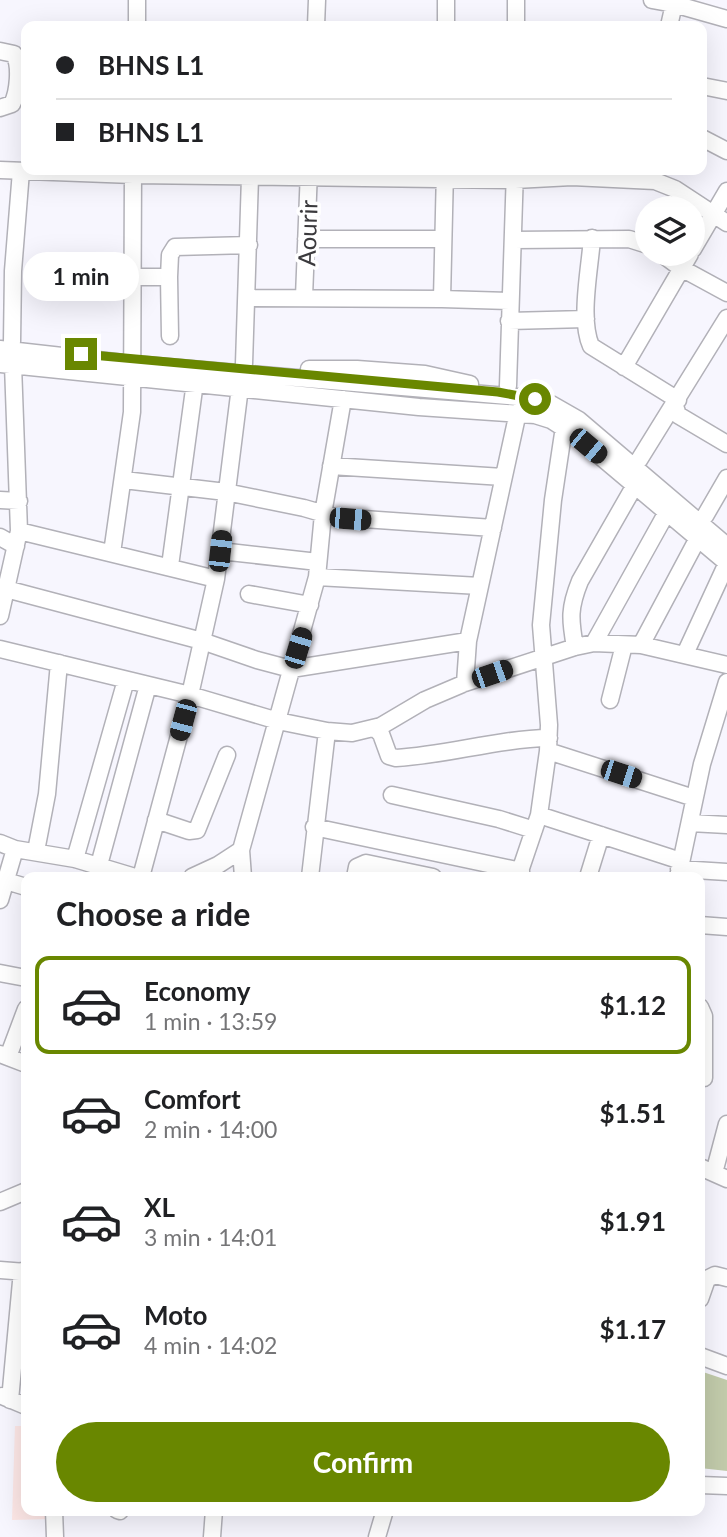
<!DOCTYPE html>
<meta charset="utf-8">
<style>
:root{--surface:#fff;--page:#f6f6f6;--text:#202124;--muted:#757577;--line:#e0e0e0;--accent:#698700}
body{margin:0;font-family:Lato,sans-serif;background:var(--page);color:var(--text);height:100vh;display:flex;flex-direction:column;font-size:26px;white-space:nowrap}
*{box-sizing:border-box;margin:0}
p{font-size:23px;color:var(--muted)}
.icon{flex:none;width:38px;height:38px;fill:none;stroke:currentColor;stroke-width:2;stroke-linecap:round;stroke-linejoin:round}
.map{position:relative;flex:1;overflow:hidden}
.panel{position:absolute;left:21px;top:872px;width:684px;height:644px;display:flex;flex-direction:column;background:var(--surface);border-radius:14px;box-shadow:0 7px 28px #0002}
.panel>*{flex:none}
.guide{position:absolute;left:21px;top:21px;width:686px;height:154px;border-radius:14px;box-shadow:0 7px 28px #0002;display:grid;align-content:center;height:154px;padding:0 35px;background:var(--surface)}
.buttons{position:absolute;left:635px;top:196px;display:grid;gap:14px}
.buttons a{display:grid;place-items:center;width:70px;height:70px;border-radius:50%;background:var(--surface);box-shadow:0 7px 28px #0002;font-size:35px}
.end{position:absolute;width:32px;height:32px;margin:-16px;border:9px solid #698700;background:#fff;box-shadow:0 0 0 4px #fff}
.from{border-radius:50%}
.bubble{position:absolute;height:49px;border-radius:24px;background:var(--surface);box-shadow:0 7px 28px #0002;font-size:23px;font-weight:700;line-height:49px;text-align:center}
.car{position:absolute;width:21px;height:42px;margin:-21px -10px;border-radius:9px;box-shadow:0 0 5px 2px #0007;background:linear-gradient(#222 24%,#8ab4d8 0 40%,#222 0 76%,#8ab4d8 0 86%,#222 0)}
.guide b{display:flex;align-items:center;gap:24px;height:66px;font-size:26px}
.guide b+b{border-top:2px solid var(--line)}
.guide i{width:18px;height:18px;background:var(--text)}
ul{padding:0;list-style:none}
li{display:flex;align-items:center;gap:21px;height:98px;margin:0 14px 10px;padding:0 21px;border:4px solid transparent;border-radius:14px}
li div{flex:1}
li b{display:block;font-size:26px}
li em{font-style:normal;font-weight:700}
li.current{border-color:var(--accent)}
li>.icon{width:63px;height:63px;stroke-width:1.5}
h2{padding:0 35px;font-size:32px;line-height:84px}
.primary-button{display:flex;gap:14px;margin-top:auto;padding:14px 35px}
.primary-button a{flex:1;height:80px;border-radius:42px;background:var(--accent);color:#fff;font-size:28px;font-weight:700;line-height:80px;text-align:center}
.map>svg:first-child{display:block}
.education{fill:#fde7e6}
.green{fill:#c2cbab}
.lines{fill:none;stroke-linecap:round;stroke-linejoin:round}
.minor-casing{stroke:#b2b1b8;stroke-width:19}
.minor{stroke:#fff;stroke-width:16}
.route{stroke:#698700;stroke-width:9}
.labels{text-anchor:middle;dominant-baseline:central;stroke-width:7;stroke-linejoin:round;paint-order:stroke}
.street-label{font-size:24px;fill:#3b3a3d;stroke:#fff}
</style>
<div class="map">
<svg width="727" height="1537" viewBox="0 0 727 1537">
<rect width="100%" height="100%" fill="#f7f6fe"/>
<path class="education" d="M15,1426h11v84h25v9l-39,1z"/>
<path class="green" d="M700,1371l27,9v91l-27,-3z"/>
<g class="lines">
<g class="minor-casing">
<path id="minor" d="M652,0l22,4 53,15
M137,26v-26
M316,26l1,-26
M446,26v-26
M516,26v-26
M669,26l5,-22
M0,51l14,3c7,12 4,39 -2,50l-12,4
M702,86l25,5
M702,138l25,13
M0,170l133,5 382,5 57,-3 83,4 20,8 52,34
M592,238c-2,30 -13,81 -1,108l87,54
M306,239h137
M513,240l116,-1 19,6
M693,249l34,-58
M662,254l19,14 46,25
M133,277h36l1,59
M169,277l1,-22 5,-8 74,-2
M304,297l5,-127
M246,298l196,1 67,2
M442,299l3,-129
M509,321l77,-2
M12,342l1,-71 8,-100
M0,349l133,15 385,33 33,7 28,16 148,126
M0,364l419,43 116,8 16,5 25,16 151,127
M244,364l6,-187
M624,367l66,-113
M309,369h48l68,5 45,10
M508,386l7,-216
M675,406l3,9 49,29
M639,460l88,-142
M331,466l172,11
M124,480l102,12 78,16 31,9 158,11
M0,500l19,1
M705,516l22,-38
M19,531l197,48 -26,116 -49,182
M0,537l16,9
M220,551l98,11
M112,553l20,-141 1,-242
M170,566l25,-184
M317,577l163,9
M216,579l24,-192
M6,589l196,52 55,19 34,9 177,-28
M249,594l61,11
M0,616l19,-85 -6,-166
M594,643l73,-131
M641,645l57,-107
M575,647c-5,-28 -6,-39 5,-66l55,-96
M0,649l190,46 88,26 49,10 25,2 29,-7 44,-26 40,-17 110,-36 19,-4 47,2 86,20
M685,654l42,-91
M465,683l3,-42 50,-229
M610,700l14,-55
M375,728l6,6 8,22 7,2c52,-3 101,-19 153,-20
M548,751l146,47
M392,795l107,24 35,11
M539,815l142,46
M156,820l33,11 8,-1 30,-75
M690,823l37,2
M314,827l207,44
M0,843l15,6 60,10 60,18
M241,850l2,27
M36,851l11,-57 12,-131
M75,859l51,-179
M99,865l49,-180
M679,869l48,3
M192,877l26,-12 23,-15 76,-273 6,-63 20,-115
M310,877l17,-146
M355,877l2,-10 9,-4 67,14
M518,877l21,-62 9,-64 1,-26 -8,-100 12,-125 11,-73
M588,877l13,-42
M678,877l24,-113 25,-82
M6,881l20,6
M0,900l15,-51
M700,925l27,2
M0,973l26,5
M700,1007l4,9v62
M0,1054l26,10
M8,1057l18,-48
M700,1167l27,12
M714,1173l13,-49
M0,1202l26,-11
M0,1270l26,2
M700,1299l7,-20 8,-4 12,3
M700,1356l27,10
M2,1396l24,10
M10,1400l12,-129
M700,1485l27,1
M54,1510l1,27
M117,1510l3,1
M212,1537l2,-27
M377,1537l8,-27"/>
</g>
<use href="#minor" class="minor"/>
</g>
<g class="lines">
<path class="route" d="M81,354l417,38 37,7"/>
</g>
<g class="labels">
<g class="street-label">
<text transform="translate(307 233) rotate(-88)">Aourir</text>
</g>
</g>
</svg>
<div class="buttons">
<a><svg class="icon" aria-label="layers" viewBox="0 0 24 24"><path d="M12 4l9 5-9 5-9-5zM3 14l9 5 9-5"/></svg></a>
</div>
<i class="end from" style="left:535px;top:399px"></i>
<i class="end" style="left:81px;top:354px"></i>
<div class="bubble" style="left:23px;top:252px;width:116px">1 min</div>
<i class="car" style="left:588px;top:446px;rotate:130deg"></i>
<i class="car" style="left:350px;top:519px;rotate:95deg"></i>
<i class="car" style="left:220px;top:551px;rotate:6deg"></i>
<i class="car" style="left:298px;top:648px;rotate:17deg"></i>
<i class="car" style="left:492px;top:674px;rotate:71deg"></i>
<i class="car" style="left:183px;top:720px;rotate:195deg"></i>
<i class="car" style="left:621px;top:774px;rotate:108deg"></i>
<div class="guide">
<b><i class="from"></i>BHNS L1</b>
<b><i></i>BHNS L1</b>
</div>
<section class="panel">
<h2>Choose a ride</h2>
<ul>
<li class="current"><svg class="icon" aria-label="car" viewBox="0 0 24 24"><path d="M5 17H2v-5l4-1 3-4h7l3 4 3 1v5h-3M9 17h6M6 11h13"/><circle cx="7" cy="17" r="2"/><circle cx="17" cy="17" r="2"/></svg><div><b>Economy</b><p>1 min · 13:59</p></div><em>$1.12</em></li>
<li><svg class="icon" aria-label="car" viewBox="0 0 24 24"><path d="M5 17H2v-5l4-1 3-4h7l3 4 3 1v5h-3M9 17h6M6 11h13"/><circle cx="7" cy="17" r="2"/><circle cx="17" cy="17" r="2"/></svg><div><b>Comfort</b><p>2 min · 14:00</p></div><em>$1.51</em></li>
<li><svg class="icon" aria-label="car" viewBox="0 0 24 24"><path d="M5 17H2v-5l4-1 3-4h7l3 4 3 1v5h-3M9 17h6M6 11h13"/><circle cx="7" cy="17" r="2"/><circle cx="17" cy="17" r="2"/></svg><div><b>XL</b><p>3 min · 14:01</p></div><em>$1.91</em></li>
<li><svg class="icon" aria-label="car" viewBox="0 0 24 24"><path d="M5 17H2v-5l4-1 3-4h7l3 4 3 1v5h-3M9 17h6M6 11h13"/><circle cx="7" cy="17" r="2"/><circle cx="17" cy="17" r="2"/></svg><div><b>Moto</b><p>4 min · 14:02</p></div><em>$1.17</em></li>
</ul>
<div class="primary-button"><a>Confirm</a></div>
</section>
</div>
